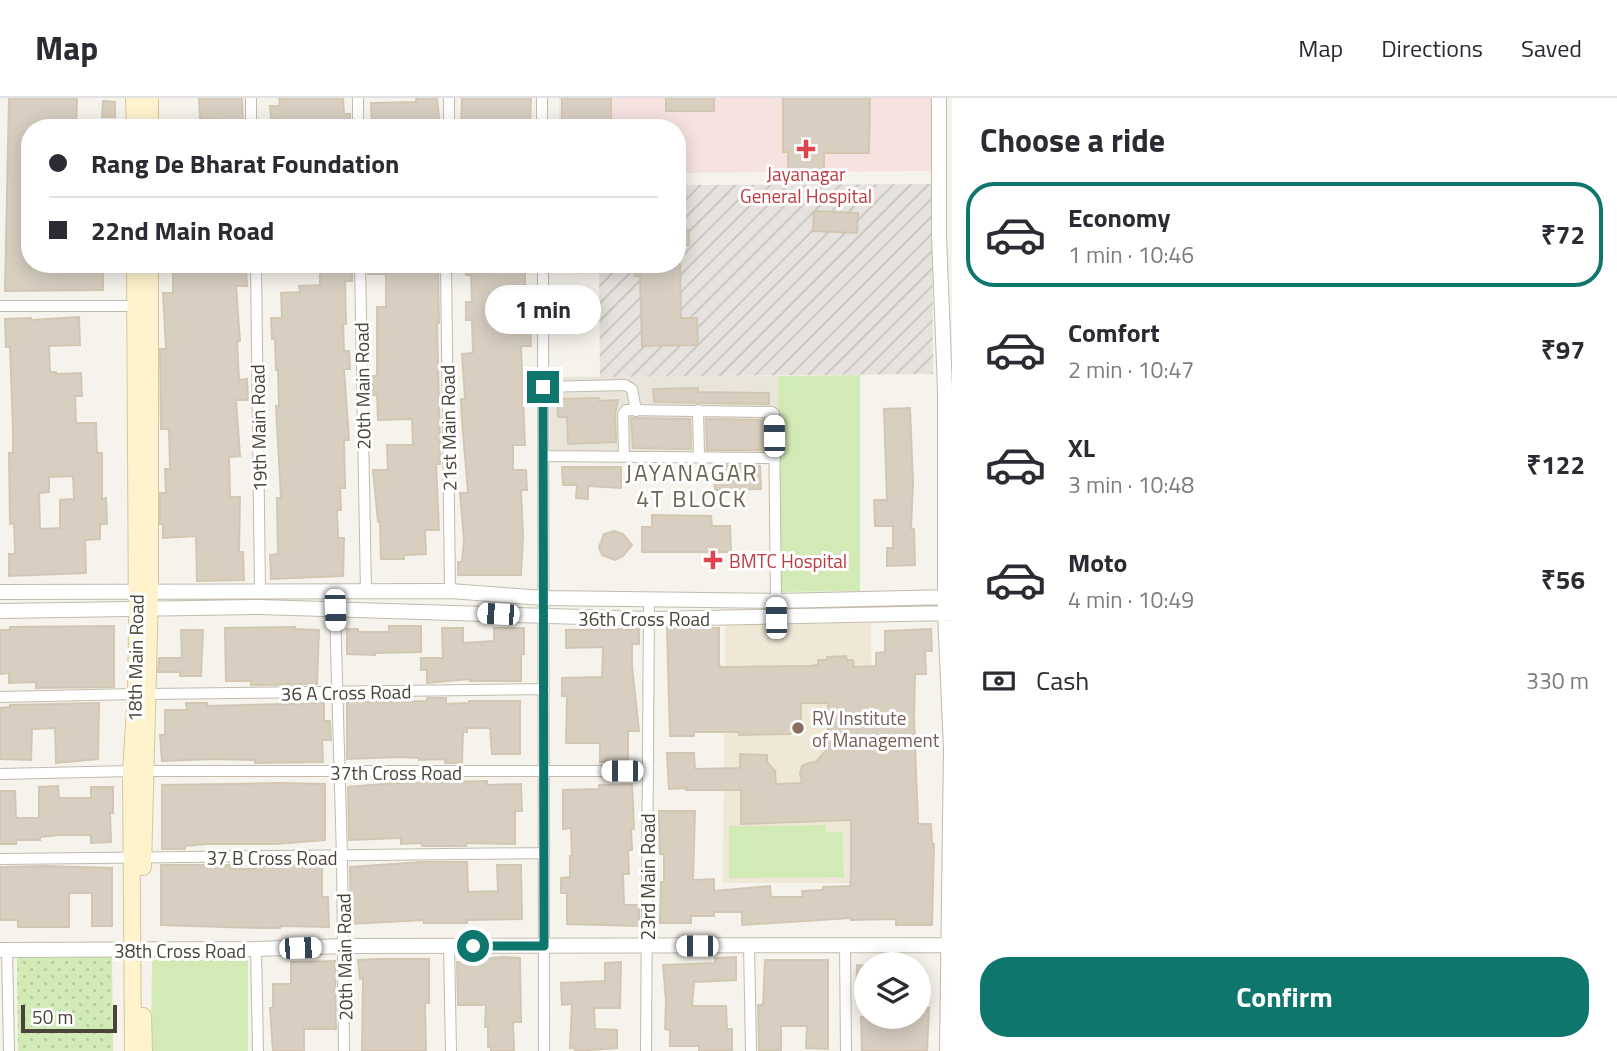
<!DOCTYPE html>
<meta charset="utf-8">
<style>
:root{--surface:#fff;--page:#f2f2f3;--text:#2b2b33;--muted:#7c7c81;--line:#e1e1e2;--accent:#0f766e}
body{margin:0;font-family:"Titillium Web",sans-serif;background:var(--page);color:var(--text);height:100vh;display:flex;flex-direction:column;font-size:26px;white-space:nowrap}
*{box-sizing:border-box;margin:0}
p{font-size:23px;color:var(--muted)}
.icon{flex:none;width:38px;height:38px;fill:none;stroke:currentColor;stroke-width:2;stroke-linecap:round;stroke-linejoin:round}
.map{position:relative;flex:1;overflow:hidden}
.drawer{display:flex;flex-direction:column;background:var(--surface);width:665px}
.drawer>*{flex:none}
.top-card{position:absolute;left:21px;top:21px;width:665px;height:154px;border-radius:28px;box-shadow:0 4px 18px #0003;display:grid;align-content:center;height:154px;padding:0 28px;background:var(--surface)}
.tools{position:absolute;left:854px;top:854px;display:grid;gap:14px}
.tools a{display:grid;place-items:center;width:77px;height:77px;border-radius:50%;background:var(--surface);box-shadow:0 4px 18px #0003;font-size:35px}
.scale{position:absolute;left:21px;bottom:18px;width:96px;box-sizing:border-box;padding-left:7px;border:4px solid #4b4439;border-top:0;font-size:19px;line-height:24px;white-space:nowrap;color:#4b4439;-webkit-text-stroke:5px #fff;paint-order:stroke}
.end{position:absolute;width:32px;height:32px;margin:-16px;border:9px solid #0f766e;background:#fff;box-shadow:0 0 0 4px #fff}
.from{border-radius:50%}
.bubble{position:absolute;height:49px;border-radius:24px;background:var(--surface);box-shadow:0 4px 18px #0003;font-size:23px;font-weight:700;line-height:49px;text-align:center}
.car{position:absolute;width:21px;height:42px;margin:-21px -10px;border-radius:9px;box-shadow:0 0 5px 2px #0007;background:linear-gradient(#fff 24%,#345 0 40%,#fff 0 76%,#345 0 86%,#fff 0)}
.top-card b{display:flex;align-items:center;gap:24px;height:66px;font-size:26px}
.top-card b+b{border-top:2px solid var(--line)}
.top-card i{width:18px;height:18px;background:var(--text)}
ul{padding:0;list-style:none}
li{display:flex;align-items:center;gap:21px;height:105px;margin:0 14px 10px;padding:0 14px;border:4px solid transparent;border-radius:28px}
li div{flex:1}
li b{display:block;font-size:26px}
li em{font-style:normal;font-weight:700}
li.on{border-color:var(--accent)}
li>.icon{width:63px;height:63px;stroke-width:1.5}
h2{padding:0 28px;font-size:32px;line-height:84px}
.pay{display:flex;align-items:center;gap:18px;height:77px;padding:0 28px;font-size:26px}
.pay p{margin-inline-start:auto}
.action{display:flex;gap:14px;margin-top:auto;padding:14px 28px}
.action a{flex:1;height:80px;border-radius:28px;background:var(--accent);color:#fff;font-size:28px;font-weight:700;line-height:80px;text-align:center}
header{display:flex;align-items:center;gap:42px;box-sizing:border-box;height:98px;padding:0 35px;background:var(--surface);border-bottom:2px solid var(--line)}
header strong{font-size:33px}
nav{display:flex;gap:38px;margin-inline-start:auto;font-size:24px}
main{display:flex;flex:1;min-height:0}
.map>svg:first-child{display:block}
.residential{fill:#eae5da}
.industrial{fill:url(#industrial-furrows)}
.education{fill:#efe8d6}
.medical{fill:#f6e3e0}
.park{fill:#d2eab5}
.garden{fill:url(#garden-dots)}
.building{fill:#d8cfc1;stroke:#d3c7b4;stroke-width:2;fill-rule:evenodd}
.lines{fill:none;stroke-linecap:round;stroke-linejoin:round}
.minor-casing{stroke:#c2bbae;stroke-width:12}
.tertiary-casing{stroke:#c2bbae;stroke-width:16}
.secondary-casing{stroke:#d6c79b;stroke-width:18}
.minor{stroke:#fff;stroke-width:10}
.tertiary{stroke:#fff;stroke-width:14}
.secondary{stroke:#fff3cd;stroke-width:16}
.route{stroke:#0f766e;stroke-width:9}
.health-dot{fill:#e0444e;stroke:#fff;stroke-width:2.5}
.education-dot{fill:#8d6e63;stroke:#fff;stroke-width:2.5}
.labels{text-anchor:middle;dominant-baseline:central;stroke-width:6;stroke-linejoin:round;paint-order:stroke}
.health-label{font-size:19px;fill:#be3a42;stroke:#fff}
.street-label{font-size:19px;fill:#4b4439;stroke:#fff}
.education-label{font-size:19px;fill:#785e54;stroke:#fff;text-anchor:start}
.quarter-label{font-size:23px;letter-spacing:2px;fill:#6e6250;stroke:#fff}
</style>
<header>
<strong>Map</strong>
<nav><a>Map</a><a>Directions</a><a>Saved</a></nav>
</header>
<main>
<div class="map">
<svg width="952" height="953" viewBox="0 0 952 953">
<defs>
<pattern id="industrial-furrows" width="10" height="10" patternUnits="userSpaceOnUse" patternTransform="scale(1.75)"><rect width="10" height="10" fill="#e6e2dd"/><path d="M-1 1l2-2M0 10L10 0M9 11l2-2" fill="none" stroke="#c7c3be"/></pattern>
<pattern id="garden-dots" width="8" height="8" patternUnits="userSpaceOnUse" patternTransform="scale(1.75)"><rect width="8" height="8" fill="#d2eab5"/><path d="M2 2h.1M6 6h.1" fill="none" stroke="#b6ca9c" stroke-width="1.8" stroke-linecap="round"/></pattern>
</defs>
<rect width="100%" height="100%" fill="#f6f3ec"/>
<path class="residential" d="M778,278v84l-228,1v-84z"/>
<path class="industrial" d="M932,86l1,190 -333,3 -1,-113h78v-79z"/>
<path class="education" d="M871,525l3,260h-151l2,-258z"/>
<path class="medical" d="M559,0h376v73l-258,2v-45h-118z"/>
<path class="park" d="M860,277v216l-82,1v-216z
M826,727v7h16l2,45 -115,1v-52z
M152,862h96v91h-97z"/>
<path class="garden" d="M112,859l1,94h-95l-1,-93z"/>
<path class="building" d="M9,0h68l-1,30h-46v136h73v26l-98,1z
M199,0h43l1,30h-25v-9h-18z
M279,0h64l1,16h6v14h-74v-10l-5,1 -1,-13h10z
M416,0h21l3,30h-68l-1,-25 45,-1z
M462,0h69l-1,30h-69z
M562,0h49v30h-45l-1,-6h-3z
M666,0h48v13h-48z
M783,0h87l-1,55h-45v17h-36v-18h-5z
M103,3l12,1v15h-13z
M814,113l44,2 -1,20 -44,-2z
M677,132h12v15h-12z
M173,166h45v2h8v2h20l1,18h-11l4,55h-3l2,39 8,-1 1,21h-12l4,56 -11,1 1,40h10l-1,55h4l1,28 -47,1 -1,-45 -33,2v-14h-3v-31h6l-1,-24h5l-1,-40h-8l-1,-80h6l-3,-56h10z
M320,166h32v17h-7l1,43h-3l1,27h5l1,18h-6l5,71h-5l1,48h-5l1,22h-4l1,28h6l-1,38 -72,3 -1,-24 8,-1 -1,-56h4l-5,-92h3l-1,-36h-2l-1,-31h-3l-1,-21h11l-1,-25 19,-1 -1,-6 21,-1z
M368,166h70l1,59h-2l3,119v22h-4l3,66h-14l1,24 -22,1v4h-23l-1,-37h-2l-5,-52h15l-1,-25h26l-1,-26 -34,1 -1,-25h-4l-1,-19h5v-69h9v-33h-18z
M465,166h60v61h5l1,21h-10l4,99h-12v25h13l1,20h-6l2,46 -2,39h-63v-13h4l2,-22 -4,-47h8l-6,-73 -1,-21h4l-3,-45 11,-1 -1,-33h-6v-18h6l-1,-27h-5z
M635,166h45l1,54h16l1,27 -56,1 -2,-70h-5z
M79,219l1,28 -31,1 1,26h6v2l25,-1 1,23h-7l1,27h20l1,30h5v46l4,-1 1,26h-7v15l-15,1 1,33 -77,3v-22h6l-1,-31 -4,1 -1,-71h4v-25l-3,-81h-4l-1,-28 26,-1v2zM73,378l1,23 -14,1v28l-20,1 -1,-36 10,-1v-15z
M698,290v4l71,1v11l-115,-2 -1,-13z
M599,300v3l19,-1 -3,14 1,28 -48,2 -1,-27h-9l-1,-18z
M910,310l3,74 -2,47h3l1,36 -28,1v-18h6v-22h-18l-1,-26h13l-3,-91z
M631,320l59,1 1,30 -58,-1z
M706,321l60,1v30h-59z
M714,367l46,1 1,23 -46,1z
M562,369h59v21l-33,-2v13l-12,-1 1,-13h-14z
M652,417l59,1 1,10h18l1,26h-89v-25h10z
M614,433l9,3 9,11 -9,11 -8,4 -13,-5 -3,-8 5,-13z
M114,528v61l-78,1v-6l-27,1v-10l-9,1v-44h10v-3z
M389,528h32v26l-46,1v2l-28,-1v-25h11v3h31z
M295,529v2l24,1 -2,54 -66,1v-4h-25l-1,-53z
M442,530h21v15l31,-2v-13h30v26h-3v27h-51v-2l-43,4v-13h-6v-12h22z
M667,530h52v38l4,1 86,-1 9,-1v-5h9v-3l19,-1 1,4h6l1,7 22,-1v-13l9,-1v-21l46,-2 1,22h-7l1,23h-11l-1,44 4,106h13l1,20h2l-2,81h-36v-6l-45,1v-2l-109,7v-13h-28v4h-23v7h-31l1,-41h3v-28h-4l-1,-43h36l-2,69 21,-1v12l56,-5 1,11h32l-1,-6 21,-1v-3l27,-1 1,-12v-54l-110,4v-34h-55v-2l-17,1 -2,-36h27l1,16 45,-1v-14l27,1v7l8,9 1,13 26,-1 -2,-10 2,-7 6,-3 8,-1 12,-14v-45h-27v21l-11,10 -51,1v-3h-45v4h-24z
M639,531v15h-7v22l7,65h-11v30l-28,1v-19h-34l1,-47h-5v-18l40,-1 1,-30 -37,1v-18z
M181,532h22l-2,46h-21v-4h-22l1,-14h23z
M427,600h19v6l23,-1v-2h51v53h-28l-2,-26h-23v4h-4l-1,31h-17v-4l-26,1v-2l-19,-1 -53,2v-57l80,-1z
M99,605l-1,56 -42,4 -1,-35 -23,1 -1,31 -31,-1v-51l10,-1v-2z
M186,605h21v3l117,-3v18h6l1,19h-9l1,22 -68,1v-3l-42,-1 -51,2 -2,-26h5v-25h22z
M487,683v4l34,-1 1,27h-7v33l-48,-1 -1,3h-44l-1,-3 -20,1v-6l-52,2 -1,-53 48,-4z
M279,685l46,1v56l-49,4h-70l-21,2v3h-23v-64z
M632,686l2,45h-3l1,21h-4l1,24h-6l1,31h15v21l-72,-2v-31h-6v-15l9,-1v-21h2l-1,-28 -8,1v-39l36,-1v-4z
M58,688l1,12h32v-11h22v26h-3l1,29 -20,1v-8h-32l-19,2v3h-24v4h-16v-53h15l1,27h23v-31z
M422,764h45l1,30 30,-1 -1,-26h24l1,54 -55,1v3h-43v-3l-73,4 -1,-57z
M161,767h70v4h24v-4h67v32h6l1,30 -49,-1v2h-21l-98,-3z
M44,768l68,2v58h-20v-33h-23v34h-51v-7h-18v-53z
M503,859l17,1 1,64h-8l1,29h-23v-4h-3v-20h-3l1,-22h-28l-1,-43h26v-3z
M736,859v23l-42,2 -2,24h34l1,23h5v21l-33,1v-5h-29v-16l-5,-1 1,-29 -3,-35 52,-2v-5z
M379,861h50v44h-4l1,48h-64l1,-73 -3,1 -2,-19z
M765,862h63v89l-22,-1 1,-22h-26v24h-22l-1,-45h5z
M335,863l1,68h-32v22h-31l-3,-43h3v-24h18v-22z
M621,864l-1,46h-26l1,21 22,1v18l-42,3 -1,-3h-4l2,-44 -10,1 -1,-22 44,-2v-18z
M857,867l9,1v35h-10z
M919,910h10l-2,43h-65l-1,-34h58z"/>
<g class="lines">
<g class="minor-casing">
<path id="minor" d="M358,0v30
M449,0v30
M542,0v30
M251,30v-30
M256,166l4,327
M360,166l6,328
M446,166l4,327
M543,166l1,787
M0,208h135
M543,289l82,-2 7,4 4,22
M698,312l1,46
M624,357l-1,-41 3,-4 146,2 2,2 2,194
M543,358l232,2
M335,512l7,247 2,194
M149,596l395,-5
M0,599l136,-3
M144,673h504
M0,676l131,-3
M0,761l544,-6
M749,847l2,106
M845,847l1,106
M449,848l2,105
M256,851l2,102
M7,852l2,101
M646,953l3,-451"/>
</g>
<g class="tertiary-casing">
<path id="tertiary" d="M939,0v138l6,153v224l6,136 -4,302
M0,494l450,-1 93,7 233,3 176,-4
M0,513l259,-4 390,12 303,-6
M0,852l256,-1 88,-3 604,-1"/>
</g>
<g class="secondary-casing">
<path id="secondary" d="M134,0l1,30
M150,30v-30
M143,769l7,-275v-328
M143,918l1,35
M133,953l-2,-280 5,-77 1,-61 -2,-369"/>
</g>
<use href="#minor" class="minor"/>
<use href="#tertiary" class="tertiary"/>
<use href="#secondary" class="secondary"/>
</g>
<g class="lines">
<path class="route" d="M473,848h71l-1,-559"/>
</g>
<g class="health-dot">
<path d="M802.5 40.5h7v7h7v7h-7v7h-7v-7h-7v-7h7z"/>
<path d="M709.5 451.5h7v7h7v7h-7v7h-7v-7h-7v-7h7z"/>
</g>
<circle class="education-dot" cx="798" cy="630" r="7"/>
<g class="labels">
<g class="health-label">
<text x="806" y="75">Jayanagar<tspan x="806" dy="22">General Hospital</tspan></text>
<text x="729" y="462" text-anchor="start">BMTC Hospital</text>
</g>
<g class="street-label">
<text transform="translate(362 288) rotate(-91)">20th Main Road</text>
<text transform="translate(258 330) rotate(-91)">19th Main Road</text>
<text transform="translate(448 330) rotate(-91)">21st Main Road</text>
<text x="644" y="520">36th Cross Road</text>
<text transform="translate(135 560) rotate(-89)">18th Main Road</text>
<text transform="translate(346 594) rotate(-1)">36 A Cross Road</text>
<text x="396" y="674">37th Cross Road</text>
<text x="272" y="759">37 B Cross Road</text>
<text transform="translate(647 779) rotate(-90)">23rd Main Road</text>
<text x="180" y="852">38th Cross Road</text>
<text transform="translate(344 859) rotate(-91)">20th Main Road</text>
</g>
<g class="education-label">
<text x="812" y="619">RV Institute<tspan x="812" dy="22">of Management</tspan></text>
</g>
<g class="quarter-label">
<text x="692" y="374">JAYANAGAR<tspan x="692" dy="26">4T BLOCK</tspan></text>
</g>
</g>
</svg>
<div class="tools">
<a><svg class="icon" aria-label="layers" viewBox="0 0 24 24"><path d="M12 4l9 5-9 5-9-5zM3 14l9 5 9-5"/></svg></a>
</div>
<div class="scale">50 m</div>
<i class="end from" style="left:473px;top:848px"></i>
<i class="end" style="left:543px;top:289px"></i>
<div class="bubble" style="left:485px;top:187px;width:116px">1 min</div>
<i class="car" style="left:774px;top:338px;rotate:359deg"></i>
<i class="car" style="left:335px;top:512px;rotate:178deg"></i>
<i class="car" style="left:498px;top:516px;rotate:273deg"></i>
<i class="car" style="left:776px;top:520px;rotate:359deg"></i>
<i class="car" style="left:622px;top:673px;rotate:270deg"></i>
<i class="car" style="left:697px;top:848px;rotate:270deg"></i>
<i class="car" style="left:300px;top:850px;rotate:88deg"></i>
<div class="top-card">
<b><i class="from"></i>Rang De Bharat Foundation</b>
<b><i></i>22nd Main Road</b>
</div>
</div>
<section class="drawer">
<h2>Choose a ride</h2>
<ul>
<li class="on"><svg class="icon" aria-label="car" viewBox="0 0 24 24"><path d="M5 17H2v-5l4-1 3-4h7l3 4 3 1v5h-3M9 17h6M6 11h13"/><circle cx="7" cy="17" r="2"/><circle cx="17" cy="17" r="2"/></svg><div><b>Economy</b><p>1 min · 10:46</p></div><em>₹72</em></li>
<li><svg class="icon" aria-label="car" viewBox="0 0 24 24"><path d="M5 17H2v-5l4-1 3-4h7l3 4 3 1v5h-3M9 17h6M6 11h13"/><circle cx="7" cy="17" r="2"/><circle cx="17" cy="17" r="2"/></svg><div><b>Comfort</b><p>2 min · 10:47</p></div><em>₹97</em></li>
<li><svg class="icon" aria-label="car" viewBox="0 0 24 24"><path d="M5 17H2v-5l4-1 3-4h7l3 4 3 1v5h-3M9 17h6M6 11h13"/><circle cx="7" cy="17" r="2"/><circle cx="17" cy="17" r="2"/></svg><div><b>XL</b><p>3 min · 10:48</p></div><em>₹122</em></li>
<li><svg class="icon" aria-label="car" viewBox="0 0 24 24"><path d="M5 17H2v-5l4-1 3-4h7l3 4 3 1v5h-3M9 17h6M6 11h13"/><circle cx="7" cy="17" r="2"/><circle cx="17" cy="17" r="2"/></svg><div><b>Moto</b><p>4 min · 10:49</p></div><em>₹56</em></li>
</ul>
<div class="pay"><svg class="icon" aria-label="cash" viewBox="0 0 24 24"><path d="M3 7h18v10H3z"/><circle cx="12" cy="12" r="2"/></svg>Cash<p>330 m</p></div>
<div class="action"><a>Confirm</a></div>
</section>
</main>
